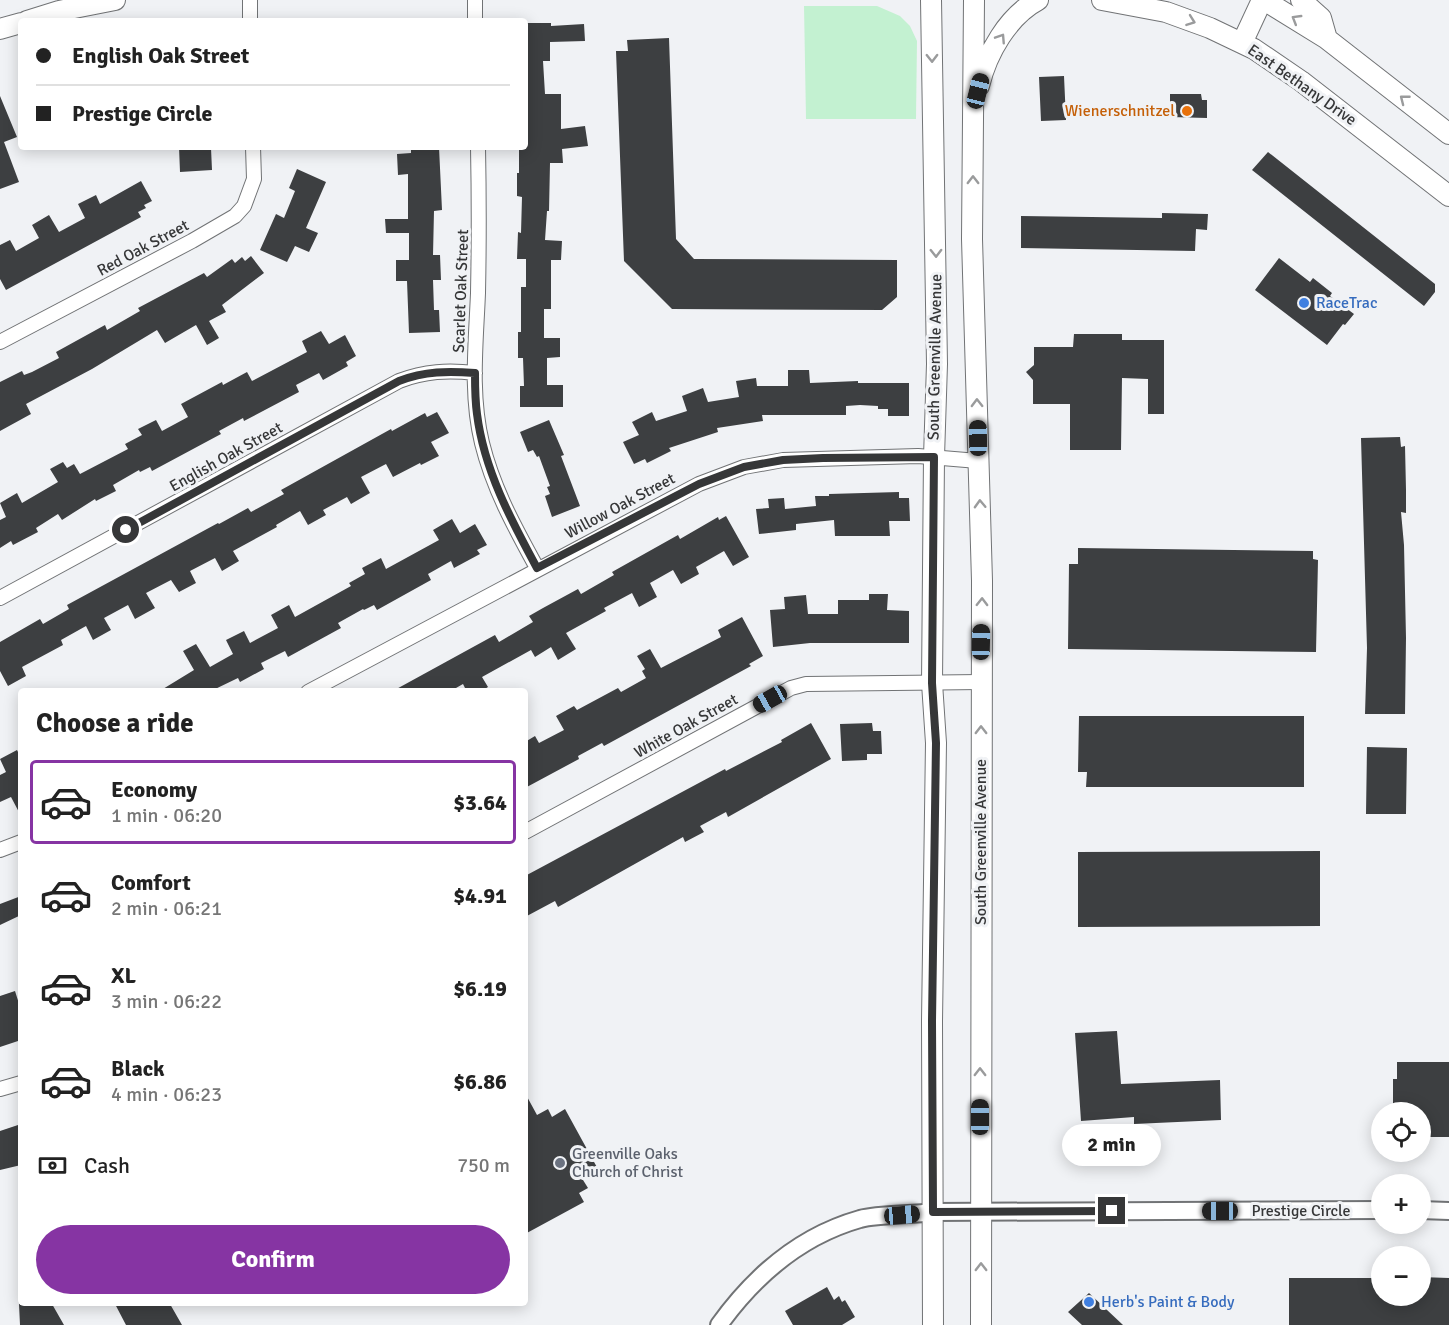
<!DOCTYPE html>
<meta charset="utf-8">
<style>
:root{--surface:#fff;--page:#f6f6f6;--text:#222;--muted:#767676;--line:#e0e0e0;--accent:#8634a3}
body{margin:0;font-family:Signika,sans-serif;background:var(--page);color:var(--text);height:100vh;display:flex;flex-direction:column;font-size:22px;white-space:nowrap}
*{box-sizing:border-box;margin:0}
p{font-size:20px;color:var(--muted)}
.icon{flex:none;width:33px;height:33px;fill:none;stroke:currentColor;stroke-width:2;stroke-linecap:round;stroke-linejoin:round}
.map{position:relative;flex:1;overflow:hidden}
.panel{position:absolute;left:18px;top:688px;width:510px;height:618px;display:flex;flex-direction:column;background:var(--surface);border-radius:6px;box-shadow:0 3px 15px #0003}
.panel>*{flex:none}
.hud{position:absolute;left:18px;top:18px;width:510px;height:132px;border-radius:6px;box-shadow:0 3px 15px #0003;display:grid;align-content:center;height:132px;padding:0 18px;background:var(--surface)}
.controls{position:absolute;left:1371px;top:1102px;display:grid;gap:12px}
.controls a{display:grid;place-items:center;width:60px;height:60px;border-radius:50%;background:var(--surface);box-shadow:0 3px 15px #0003;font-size:30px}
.end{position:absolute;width:27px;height:27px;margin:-14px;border:8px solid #363738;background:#fff;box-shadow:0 0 0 3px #fff}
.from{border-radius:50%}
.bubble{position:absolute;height:42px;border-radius:21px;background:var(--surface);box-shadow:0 3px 15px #0003;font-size:20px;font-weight:800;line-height:42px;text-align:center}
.car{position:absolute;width:18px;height:36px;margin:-18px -9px;border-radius:8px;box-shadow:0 0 4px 2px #0007;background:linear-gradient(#222 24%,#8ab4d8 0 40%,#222 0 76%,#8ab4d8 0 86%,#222 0)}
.hud b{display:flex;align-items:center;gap:21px;height:57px;font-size:22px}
.hud b+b{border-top:2px solid var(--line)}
.hud i{width:15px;height:15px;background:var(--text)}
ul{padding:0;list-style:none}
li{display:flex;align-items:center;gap:18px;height:84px;margin:0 12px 9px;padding:0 6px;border:3px solid transparent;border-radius:6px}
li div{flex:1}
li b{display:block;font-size:22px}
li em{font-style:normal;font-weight:800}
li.active{border-color:var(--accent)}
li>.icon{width:54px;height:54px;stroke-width:1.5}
h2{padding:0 18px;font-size:27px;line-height:72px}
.pay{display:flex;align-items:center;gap:15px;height:66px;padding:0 18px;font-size:22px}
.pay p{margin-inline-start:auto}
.primary-button{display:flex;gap:12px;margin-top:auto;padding:12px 18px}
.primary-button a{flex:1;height:69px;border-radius:36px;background:var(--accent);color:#fff;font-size:24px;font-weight:800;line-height:69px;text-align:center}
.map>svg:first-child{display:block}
.green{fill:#c3f1d1}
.building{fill:#3d3f41}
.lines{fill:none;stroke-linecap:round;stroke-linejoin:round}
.minor-casing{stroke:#717375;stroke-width:16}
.tertiary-casing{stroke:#717375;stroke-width:20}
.secondary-casing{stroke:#717375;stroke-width:22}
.minor{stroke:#fff;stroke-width:14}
.tertiary{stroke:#fff;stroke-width:16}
.secondary{stroke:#fff;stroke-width:20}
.oneway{stroke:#9a9b9c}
.route{stroke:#363738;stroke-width:8}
.food-dot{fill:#e8710a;stroke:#f0f2f5;stroke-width:2}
.shop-dot{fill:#3f7fe0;stroke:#f0f2f5;stroke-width:2}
.worship-dot{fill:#6b7280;stroke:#f0f2f5;stroke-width:2}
.labels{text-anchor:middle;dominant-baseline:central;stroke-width:6;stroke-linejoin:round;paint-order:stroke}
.street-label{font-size:16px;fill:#363738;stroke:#f0f2f5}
.food-label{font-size:16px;fill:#c56008;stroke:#f0f2f5;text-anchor:end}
.shop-label{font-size:16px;fill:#366cbe;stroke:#f0f2f5;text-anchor:start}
.worship-label{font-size:16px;fill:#5b616d;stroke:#f0f2f5;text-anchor:start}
</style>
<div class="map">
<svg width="1449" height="1325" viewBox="0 0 1449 1325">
<rect width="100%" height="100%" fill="#f0f2f5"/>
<path class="green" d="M804,6h73l23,10 10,10 7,15 -1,78h-110z"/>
<path class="building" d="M526,23h25v3l33,-2 1,17 -35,1v19h-7l2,33h16v35l24,-3 3,20 -26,3 1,14h-13l-1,48h-2l-2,29 17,1 -1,19h-10v49h-7v29h16v19l-13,1v27h16v22h-43v-21h4l-1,-28h-5v-26h3v-45h5v-28h-9l1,-27 3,1 1,-36 -5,-1v-23h2v-26h6z
M669,38l7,201 18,20 203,1v37l-15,13 -210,-1 -48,-48 -8,-210h12l-1,-11z
M1064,76l2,44 -25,1 -2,-44z
M1170,94h31l1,6h5v18l-37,-1z
M0,96l17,41 -13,5 15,40 -19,7z
M179,147l32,1 1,22 -32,2z
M411,147h28l3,63 -8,1 -1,44h7l1,25h-8l1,30h5l1,22 -31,1 -2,-52h-11v-21h13v-27h-23l-1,-14h23v-45l-10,1 -1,-21 14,-1z
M1268,152l167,132v8l-11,14 -172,-136z
M297,169l29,13 -20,46 12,5 -9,19 -14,-6 -8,16 -27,-12 16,-36 8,4 11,-27 -6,-3z
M141,181l11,20 -8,4 2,3 -8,4 3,5 -135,73 -6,-11v-34l10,-5 6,11 23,-13 -7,-13 17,-10 10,17 26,-14 -7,-14 18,-9 4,9z
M1162,213l46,1 -1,16 -11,-1 -1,22 -174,-3v-32l141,2z
M251,256l13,17 -42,32 4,7 -17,9 10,17 -12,7 -11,-20 -31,18 -8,-13 -65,39 -66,35 5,10 -31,17v-49l22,-11 2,4 8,-3 27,-14 -3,-6 49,-27 2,5 33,-19 -2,-3 66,-35 3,4 25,-18 3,4 7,-6 3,4z
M1279,258l31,24 3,-4 19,15 -2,3 24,18 -9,11 -2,-1 -16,21 -72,-55z
M321,331l8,13 16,-9 11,21 -10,6 2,4 -25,14 -4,-7 -23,12 3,7 -55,29 -1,-3 -24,13 2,3 -69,37 -2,-4 -10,5 -1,-2 -26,15 3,6 -20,10 -1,-2 -33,21 -4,-6 -22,14 2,4 -25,13 -2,-4 -11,7v-28l6,-3 -6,-14 17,-10 5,10 36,-21 -8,-13 13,-7 4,6 7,-4 6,10 48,-25 -3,-5 17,-9 -4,-6 18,-9 6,11 26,-14 -7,-13 41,-22 1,3 24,-13 5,9 55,-29 -5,-11z
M1074,334h48v6h42v74h-16v-35l-26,-1 -1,72h-51v-46h-37v-24l-7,-8 8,-7v-18h39z
M788,370h21l1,13 48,-2v2h51v33h-21v-7h-10v-3l-18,-1 -14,1v9h-84l1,6 -46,7 1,4 -49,16 2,3 -24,12 -2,-4 -11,5 -11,-22 16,-7 -7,-13 20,-10 4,9 31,-10 -5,-15 21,-8 5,14 31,-5 -3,-16 20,-3 1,8h31z
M437,412l12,21 -18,9 8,14 -18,9 -1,-2 -27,14 -7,-13 -25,13 9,16 -19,11 -4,-7 -24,13 3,5 -18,10 -8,-14 -24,14 1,2 -44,24 6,10 -17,10 -7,-13 -25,13 6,12 -17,9 -8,-12 -25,13 9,15 -20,11 -7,-14 -24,13 7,12 -18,10 -7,-14 -25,14 2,5 -41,22 4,9 -18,10 -8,-15v-29l40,-23 3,5 26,-15 -2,-4 151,-82 1,1 29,-16 3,4 33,-18 -3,-4 110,-61 1,2 33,-18 2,4z
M549,420l15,35 -3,1 19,50 -28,11 -7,-21 5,-2 -3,-7 3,-1 -11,-30 -2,1 -4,-7 -5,2 -8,-20z
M1400,437l1,10 4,-1 1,44v23l-5,-1 3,33 2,93 -1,76h-40l2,-66 -6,-210z
M899,492v6h10l1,23h-21l1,15h-55l-1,-16 -38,4v6l-37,4 -3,-25 13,-1 -1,-9 16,-1 1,11 31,-3 -1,-10h14v-2z
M726,516l23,41 -16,9 -9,-15 -28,16 3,7 -18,10 -8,-14 -23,13 7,14 -18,10 -7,-14 -28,15 2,3 -40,22 10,16 -18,11 -7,-13 -16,10 -4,-7 -49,27 6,10 -8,5h-13l-4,-8 -14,8h-58l104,-57 4,7 34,-20 -4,-6 14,-8 35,-19 3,5 33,-19 -2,-3 66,-37 2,4 38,-22 1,3z
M452,519l8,14 15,-9 12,21 -10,5 3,4 -26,14 -3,-7 -23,13 3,6 -54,30 -3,-5 -10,5 -1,-1 -25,14 3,5 -53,29 -3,-6 -24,12 3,6 -24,13 -2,-4 -29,14h-51l36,-22 -11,-19 13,-7 14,23 23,-13 -7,-14 18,-9 6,12 28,-15 -7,-13 18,-10 6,12 56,-31 -2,-3 16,-9 -3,-6 19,-10 5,11 53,-29 -6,-10z
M1078,548l235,3v8l5,1 -2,92 -248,-3 1,-85h9z
M869,594h19l-1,16 22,1v32h-99l-37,4 -3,-37 15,-1 -1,-12 22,-2 2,19h30v-14h31z
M742,617l21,39 -14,8 2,2 -147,80 -2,-3 -24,13 1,3 -54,29v-46l10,-6 4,7 25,-13 -8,-14 18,-10 3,4 41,-22 3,4 25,-14 -4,-7 3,-2 -8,-13 13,-7 11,19 60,-31 -3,-7z
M1079,716h225v71h-218l1,-15h-9z
M811,723l20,36 -103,58 -2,-5 -26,14 4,6 -19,10 -2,-5 -125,70 -3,-6 -30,16v-41l200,-107 1,2 56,-29 -1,-2z
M872,723l1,8h8l1,23h-15v6l-25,1 -2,-37z
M1367,747l40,1 -1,66h-40z
M17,750l4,8v58l-10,-19 -11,5v-27l6,-3 -6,-13z
M1320,851v75l-242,1v-75z
M21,896v19l-21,10v-21z
M15,991l6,19v30l-21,7v-51z
M1117,1031l4,53 99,-4 1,40 -87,4v-7l-53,4 -6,-88z
M1397,1062h52v75h-29v-24h-27v-34h4z
M525,1093l12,22 11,-6 4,8 13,-8 34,62 -16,9 5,8 -9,5 5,9 -59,32z
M21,1124v41l-21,5v-39z
M1420,1277l29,1v47h-160v-47h93v18h38z
M827,1287l7,13 5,-4 3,6 3,-2 10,17 -13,8h-49l-8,-14z
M1089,1293l34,32h-41l-14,-13z
M19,1304h33l12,21h-44z
M115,1304h55l12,21h-56z"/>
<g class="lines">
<g class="minor-casing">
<path id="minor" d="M250,0v21
M475,0v21
M478,147c1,49 1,97 0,146 -2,50 -8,101 4,150 11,45 33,85 55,125
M0,342l192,-101 43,-25 9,-10 10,-27 -1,-32
M0,598l399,-217c26,-10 49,-11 76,-8
M308,692l391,-208 45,-17 39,-7 135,-4 60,5
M525,832l266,-144 15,-4 175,-2
M0,850l21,-8
M0,1089l21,-6"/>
</g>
<g class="tertiary-casing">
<path id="tertiary" d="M1420,1210l29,1
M719,1325c36,-50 81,-89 141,-106 20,-5 52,-4 73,-7l449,-2"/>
</g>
<g class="secondary-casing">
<path id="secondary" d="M931,0l6,364 -3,93 -2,226 4,60 -4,278 1,304
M974,0l-2,239 10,342 -1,744
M1102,0l64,12 44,16 44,21 47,32 148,115
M1264,0l63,39 122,95
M1301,0l20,18 6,21
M27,21l32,-10 56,-11
M0,29l21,-6
M1242,43l20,-43
M979,86c8,-33 29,-70 59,-86"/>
</g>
<use href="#minor" class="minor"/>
<use href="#tertiary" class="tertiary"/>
<use href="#secondary" class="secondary"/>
</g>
<defs><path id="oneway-chevron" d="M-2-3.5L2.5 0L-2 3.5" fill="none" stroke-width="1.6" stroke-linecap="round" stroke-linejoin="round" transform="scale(1.5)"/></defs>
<g class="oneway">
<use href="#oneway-chevron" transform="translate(1296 19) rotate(-149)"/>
<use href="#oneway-chevron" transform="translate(1191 21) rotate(20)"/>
<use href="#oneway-chevron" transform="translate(1001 38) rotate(-57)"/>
<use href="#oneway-chevron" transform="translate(932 58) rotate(89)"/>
<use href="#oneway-chevron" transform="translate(1404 99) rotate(-142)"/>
<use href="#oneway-chevron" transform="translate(973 180) rotate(-90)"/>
<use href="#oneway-chevron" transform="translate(936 253) rotate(89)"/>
<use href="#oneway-chevron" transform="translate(977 403) rotate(-91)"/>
<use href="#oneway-chevron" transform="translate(980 504) rotate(-92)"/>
<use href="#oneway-chevron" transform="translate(982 602) rotate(-89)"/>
<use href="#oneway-chevron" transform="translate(981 730) rotate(-90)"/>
<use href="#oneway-chevron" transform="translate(980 1072) rotate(-90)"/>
<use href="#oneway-chevron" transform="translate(981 1267) rotate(-90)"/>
</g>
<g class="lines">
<path class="route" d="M126,530l273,-149c26,-10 49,-10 76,-8 0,13 0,27 2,41 7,56 34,106 60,154l162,-84 45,-17 39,-7 40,-2 111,-1 -2,226 4,60 -4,278 1,191 179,-1"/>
</g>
<circle class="food-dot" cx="1187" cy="111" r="6"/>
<g class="shop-dot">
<circle cx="1304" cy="303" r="6"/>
<circle cx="1089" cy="1302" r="6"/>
</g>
<circle class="worship-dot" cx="560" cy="1163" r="6"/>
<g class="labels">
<g class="street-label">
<text transform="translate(1302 85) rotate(35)">East Bethany Drive</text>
<text transform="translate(143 248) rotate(-28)">Red Oak Street</text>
<text transform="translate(461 291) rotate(-88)">Scarlet Oak Street</text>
<text transform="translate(935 357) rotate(-89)">South Greenville Avenue</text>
<text transform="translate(226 457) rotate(-29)">English Oak Street</text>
<text transform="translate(620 506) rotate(-28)">Willow Oak Street</text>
<text transform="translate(686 726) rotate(-29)">White Oak Street</text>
<text transform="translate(981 842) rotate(-90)">South Greenville Avenue</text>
<text x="1301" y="1211">Prestige Circle</text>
</g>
<g class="food-label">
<text x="1175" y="111">Wienerschnitzel</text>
</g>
<g class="shop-label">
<text x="1316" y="303">RaceTrac</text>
<text x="1101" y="1302">Herb's Paint &amp; Body</text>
</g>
<g class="worship-label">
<text x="572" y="1154">Greenville Oaks<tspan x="572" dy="18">Church of Christ</tspan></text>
</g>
</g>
</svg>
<div class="controls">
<a><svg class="icon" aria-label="locate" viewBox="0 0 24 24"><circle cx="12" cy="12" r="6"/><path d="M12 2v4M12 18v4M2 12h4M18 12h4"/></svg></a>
<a>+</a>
<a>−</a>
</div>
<i class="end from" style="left:126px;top:530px"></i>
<i class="end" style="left:1112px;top:1211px"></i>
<div class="bubble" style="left:1062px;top:1124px;width:99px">2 min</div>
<i class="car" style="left:978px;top:91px;rotate:14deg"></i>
<i class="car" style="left:978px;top:438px;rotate:359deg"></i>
<i class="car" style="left:981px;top:642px;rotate:1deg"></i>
<i class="car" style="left:770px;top:699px;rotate:241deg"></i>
<i class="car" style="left:980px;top:1117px;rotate:0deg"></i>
<i class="car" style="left:1220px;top:1211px;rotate:270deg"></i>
<i class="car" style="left:902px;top:1215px;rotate:85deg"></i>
<div class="hud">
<b><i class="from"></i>English Oak Street</b>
<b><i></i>Prestige Circle</b>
</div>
<section class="panel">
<h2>Choose a ride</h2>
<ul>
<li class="active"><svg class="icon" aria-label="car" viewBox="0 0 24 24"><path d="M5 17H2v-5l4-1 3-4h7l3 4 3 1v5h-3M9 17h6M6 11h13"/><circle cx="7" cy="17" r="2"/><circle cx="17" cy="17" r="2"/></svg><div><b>Economy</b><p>1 min · 06:20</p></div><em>$3.64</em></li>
<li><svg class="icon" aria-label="car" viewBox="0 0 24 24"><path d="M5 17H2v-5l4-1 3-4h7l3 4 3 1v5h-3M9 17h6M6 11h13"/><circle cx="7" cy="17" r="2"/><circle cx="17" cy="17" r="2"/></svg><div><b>Comfort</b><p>2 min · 06:21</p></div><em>$4.91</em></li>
<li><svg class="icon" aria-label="car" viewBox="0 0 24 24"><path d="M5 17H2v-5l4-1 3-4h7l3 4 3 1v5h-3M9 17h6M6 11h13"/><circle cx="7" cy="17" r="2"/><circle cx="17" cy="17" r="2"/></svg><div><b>XL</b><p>3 min · 06:22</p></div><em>$6.19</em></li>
<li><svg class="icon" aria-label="car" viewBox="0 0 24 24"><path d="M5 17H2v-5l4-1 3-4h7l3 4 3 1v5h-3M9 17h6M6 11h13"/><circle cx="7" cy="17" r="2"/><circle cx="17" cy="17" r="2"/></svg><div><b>Black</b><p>4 min · 06:23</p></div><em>$6.86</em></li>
</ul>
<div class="pay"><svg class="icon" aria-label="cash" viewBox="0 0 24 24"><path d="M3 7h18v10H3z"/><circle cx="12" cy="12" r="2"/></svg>Cash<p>750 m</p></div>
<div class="primary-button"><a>Confirm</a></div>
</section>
</div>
